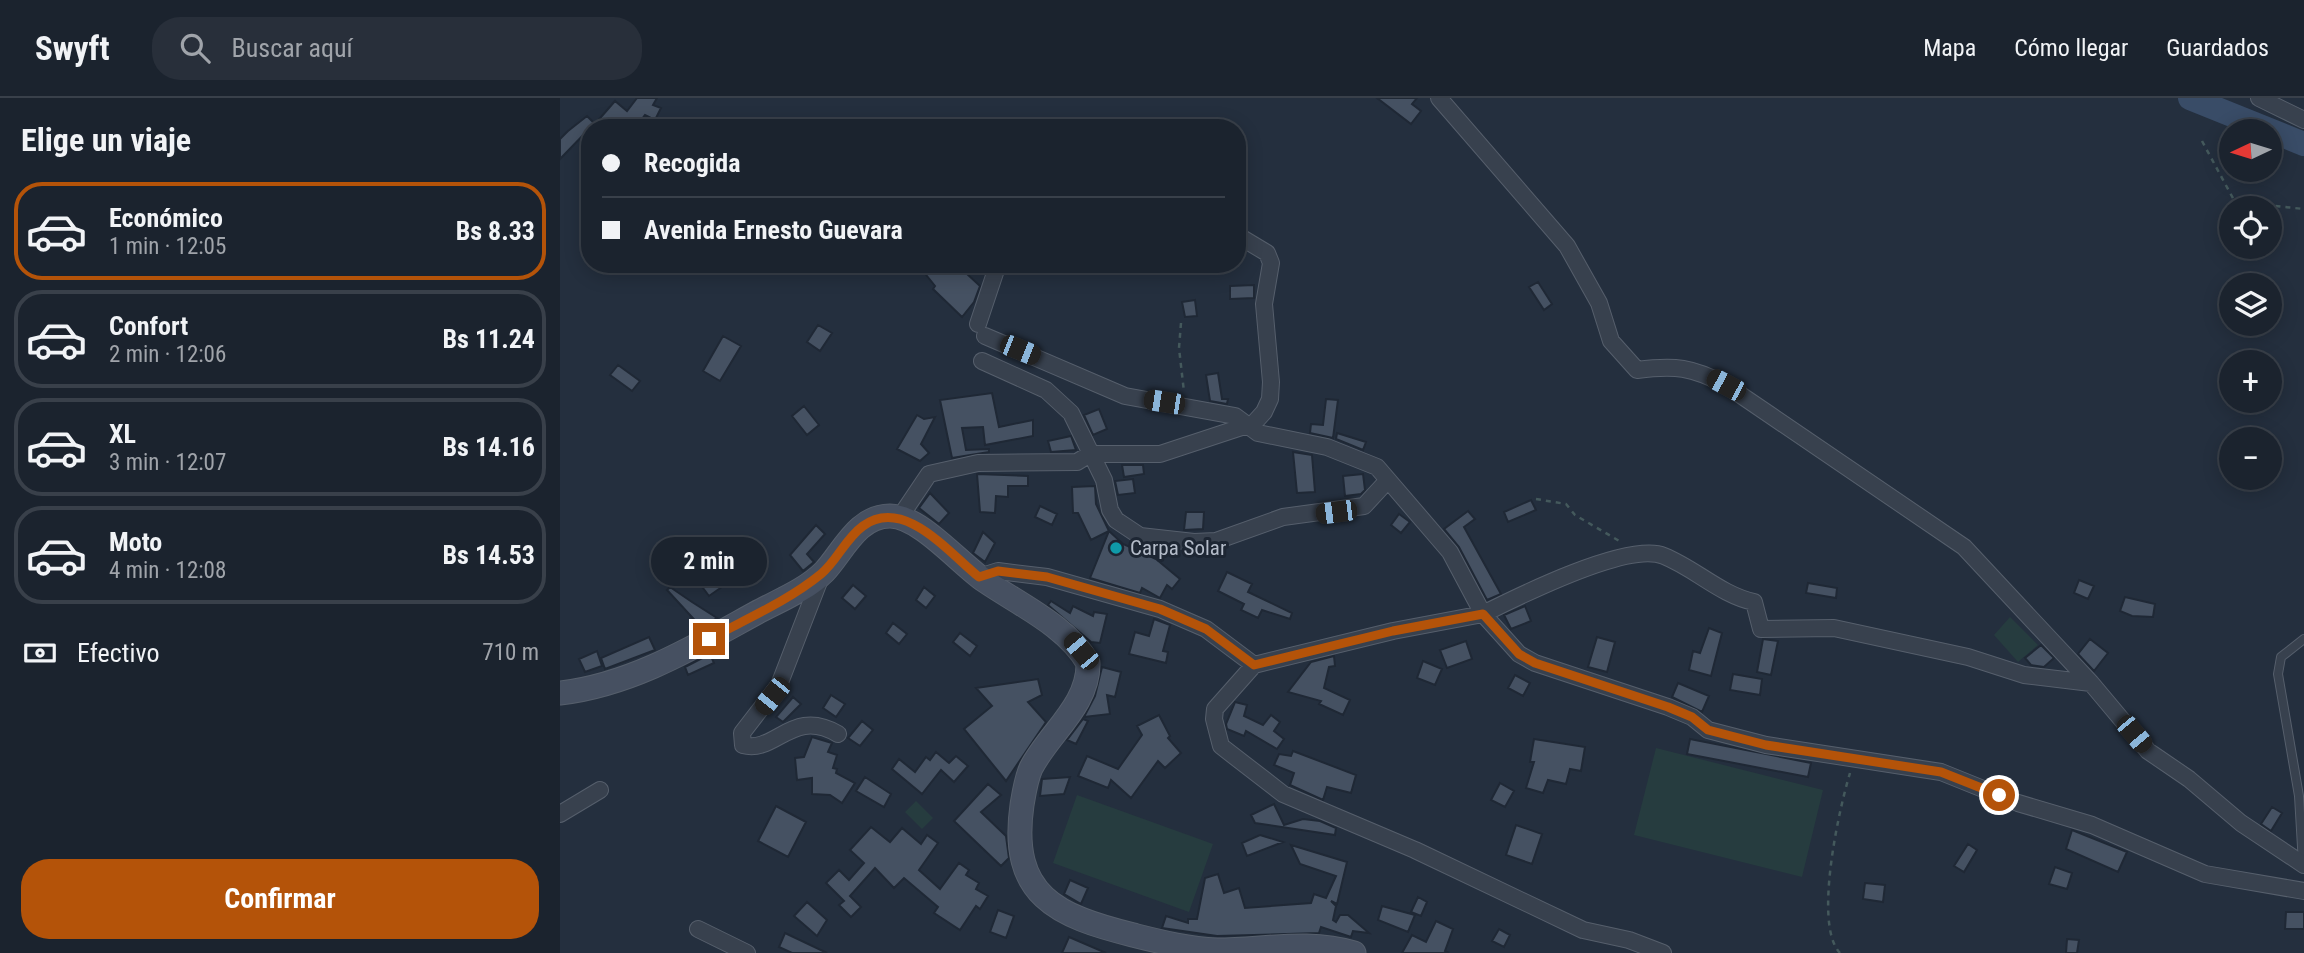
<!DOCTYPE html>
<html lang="es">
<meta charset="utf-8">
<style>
:root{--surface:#1b232e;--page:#282f3a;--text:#f1f3f6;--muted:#a0a4aa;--line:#39404a;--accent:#b45309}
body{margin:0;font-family:"Roboto Condensed",sans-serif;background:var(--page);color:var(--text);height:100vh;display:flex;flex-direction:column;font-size:26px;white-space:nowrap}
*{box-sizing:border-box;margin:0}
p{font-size:23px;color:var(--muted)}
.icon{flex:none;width:38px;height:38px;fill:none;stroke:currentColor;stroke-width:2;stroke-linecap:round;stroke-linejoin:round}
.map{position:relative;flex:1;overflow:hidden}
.side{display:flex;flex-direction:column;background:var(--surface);width:560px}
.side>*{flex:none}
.banner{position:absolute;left:21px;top:21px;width:665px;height:154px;border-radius:28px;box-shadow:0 4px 18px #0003,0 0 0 2px var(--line);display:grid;align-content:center;height:154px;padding:0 21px;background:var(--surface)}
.needle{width:46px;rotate:266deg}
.buttons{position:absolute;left:1659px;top:21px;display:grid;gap:14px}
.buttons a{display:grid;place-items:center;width:63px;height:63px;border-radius:50%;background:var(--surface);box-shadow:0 4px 18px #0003,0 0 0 2px var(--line);font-size:35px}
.end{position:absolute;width:32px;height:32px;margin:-16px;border:9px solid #b45309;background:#fff;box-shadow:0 0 0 4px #fff}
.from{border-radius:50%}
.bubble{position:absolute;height:49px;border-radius:24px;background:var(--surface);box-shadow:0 4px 18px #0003,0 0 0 2px var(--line);font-size:23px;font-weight:700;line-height:49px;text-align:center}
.car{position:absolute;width:21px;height:42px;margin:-21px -10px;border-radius:9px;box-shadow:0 0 5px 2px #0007;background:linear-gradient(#222 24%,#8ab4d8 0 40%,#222 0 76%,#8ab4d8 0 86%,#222 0)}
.banner b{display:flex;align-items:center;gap:24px;height:66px;font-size:26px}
.banner b+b{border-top:2px solid var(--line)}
.banner i{width:18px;height:18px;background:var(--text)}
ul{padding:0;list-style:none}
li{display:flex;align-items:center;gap:21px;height:98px;margin:0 14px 10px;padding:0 7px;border:4px solid var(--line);border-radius:28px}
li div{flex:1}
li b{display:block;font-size:26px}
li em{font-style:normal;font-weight:700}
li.on{border-color:var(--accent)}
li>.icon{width:63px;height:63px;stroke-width:1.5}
h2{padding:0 21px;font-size:32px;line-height:84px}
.pay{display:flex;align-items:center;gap:18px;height:77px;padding:0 21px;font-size:26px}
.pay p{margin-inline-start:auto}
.primary-button{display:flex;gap:14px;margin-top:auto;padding:14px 21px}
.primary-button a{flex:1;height:80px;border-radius:28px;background:var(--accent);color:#fff;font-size:28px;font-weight:700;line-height:80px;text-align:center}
header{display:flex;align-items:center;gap:42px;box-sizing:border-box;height:98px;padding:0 35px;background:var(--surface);border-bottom:2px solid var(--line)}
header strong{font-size:33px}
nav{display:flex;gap:38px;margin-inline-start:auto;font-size:24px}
.search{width:490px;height:63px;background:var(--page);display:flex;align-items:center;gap:18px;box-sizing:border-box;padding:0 24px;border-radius:28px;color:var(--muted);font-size:26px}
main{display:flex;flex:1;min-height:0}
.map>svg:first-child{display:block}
.green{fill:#263c3f}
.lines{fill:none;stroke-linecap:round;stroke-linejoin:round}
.river{stroke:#394c67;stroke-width:24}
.building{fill:#455162;stroke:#1f2835;stroke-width:2}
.service-casing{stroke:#565f6c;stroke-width:10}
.minor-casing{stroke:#565f6c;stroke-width:18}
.secondary-casing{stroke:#565f6c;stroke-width:25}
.path{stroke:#44595c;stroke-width:2.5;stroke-dasharray:5 5;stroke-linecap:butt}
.service{stroke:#38414e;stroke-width:8}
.minor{stroke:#38414e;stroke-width:16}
.secondary{stroke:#465061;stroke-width:23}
.route{stroke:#b45309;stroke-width:9}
.culture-dot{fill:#0f9aa8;stroke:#1d2633;stroke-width:2.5}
.labels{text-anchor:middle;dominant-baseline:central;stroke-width:6;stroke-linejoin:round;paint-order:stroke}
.poi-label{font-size:21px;fill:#b4bcc9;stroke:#1d2633;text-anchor:start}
</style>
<header>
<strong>Swyft</strong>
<div class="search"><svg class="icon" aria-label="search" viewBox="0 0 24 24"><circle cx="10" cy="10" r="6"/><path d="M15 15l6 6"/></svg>Buscar aquí</div>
<nav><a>Mapa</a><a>Cómo llegar</a><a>Guardados</a></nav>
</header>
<main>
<section class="side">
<h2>Elige un viaje</h2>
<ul>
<li class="on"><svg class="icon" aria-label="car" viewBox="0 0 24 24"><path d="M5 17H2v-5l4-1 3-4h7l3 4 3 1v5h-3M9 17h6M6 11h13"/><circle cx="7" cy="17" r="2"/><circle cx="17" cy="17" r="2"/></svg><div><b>Económico</b><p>1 min · 12:05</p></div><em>Bs 8.33</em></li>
<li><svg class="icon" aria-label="car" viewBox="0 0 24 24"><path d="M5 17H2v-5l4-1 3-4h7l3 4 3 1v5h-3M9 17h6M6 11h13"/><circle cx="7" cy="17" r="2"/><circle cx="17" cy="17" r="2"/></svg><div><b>Confort</b><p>2 min · 12:06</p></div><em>Bs 11.24</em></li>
<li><svg class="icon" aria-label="car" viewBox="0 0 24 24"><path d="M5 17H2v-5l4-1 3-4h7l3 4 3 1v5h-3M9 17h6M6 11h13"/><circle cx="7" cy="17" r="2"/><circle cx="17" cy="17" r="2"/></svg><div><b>XL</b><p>3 min · 12:07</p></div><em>Bs 14.16</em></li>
<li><svg class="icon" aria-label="car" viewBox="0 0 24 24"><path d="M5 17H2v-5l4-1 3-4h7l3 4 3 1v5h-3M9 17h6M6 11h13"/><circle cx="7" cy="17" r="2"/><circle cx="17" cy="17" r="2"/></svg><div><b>Moto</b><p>4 min · 12:08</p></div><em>Bs 14.53</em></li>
</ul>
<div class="pay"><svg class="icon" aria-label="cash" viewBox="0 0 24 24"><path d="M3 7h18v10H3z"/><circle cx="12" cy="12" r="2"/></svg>Efectivo<p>710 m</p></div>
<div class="primary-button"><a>Confirmar</a></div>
</section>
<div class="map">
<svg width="1744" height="855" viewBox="0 0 1744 855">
<rect width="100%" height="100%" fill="#242f3e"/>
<path class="green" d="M1450,519l28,28 -20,17 -24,-27z
M1096,650l167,42 -21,87 -168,-42z
M517,697l136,49 -24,68 -136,-49z
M356,703l17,17 -11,11 -17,-17z"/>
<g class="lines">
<path class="river" d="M1630,0l114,46"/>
</g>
<path class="building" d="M77,0h20l-4,7 8,3 -6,12 -10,-5 -10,13h-45l-30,31v-20l8,-8 19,-15 8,8 20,-23 12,10z
M817,0h40l-5,6 9,7 -10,13z
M367,166h48l-10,8 15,14 -6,16 -12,15 -29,-28 2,-3 -12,-15z
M978,184l14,22 -8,6 -15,-23z
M694,187v13l-24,1v-13z
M635,202l2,16 -12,1 -3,-15z
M258,227l14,8 -12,18 -13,-9z
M163,238l18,10 -21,35 -17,-10z
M58,267l22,16 -8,10 -22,-16z
M658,275l4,26h6l-1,5 -17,-3 -4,-26z
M432,295l7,34 34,-7v16l-48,9 -2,-18 -21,1 4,22 23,-1v3l-37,6 -12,-58z
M766,301l12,1 -5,38 -23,-5 1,-9 12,1z
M244,308l15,19 -12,10 -15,-19z
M539,311l8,20 -14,6 -9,-20z
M357,317l7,4 11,-2 -14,27 8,9 -9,8 -23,-12z
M777,335l29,9 -3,8 -27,-11z
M511,338l5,14 -25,2 -3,-11z
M733,354l19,3 3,37 -18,1z
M562,367h21l1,9 -20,3z
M417,376l51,2v10h-20v11l-12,-1 -1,17 -15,-1z
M803,376l2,16 -4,4 -16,2 -2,-20z
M573,381l2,14 -17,2 -3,-14z
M535,388l1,18 13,27 -18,9 -13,-27h-5l-1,-26z
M370,395l19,20 -10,11 -20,-16z
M971,402l5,10 -28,12 -4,-10z
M480,408l17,8 -5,11 -17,-8z
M908,413l7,8 -11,8 37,67 -14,6 -28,-53 -15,-18z
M626,414h18l-1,17 -19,1z
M839,416l11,8 -9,11 -10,-8z
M256,427l9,9 -18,20 7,8 -11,9 -13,-16z
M549,433l14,13 33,15 24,20 -8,10 -5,-4 -7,13 -18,-10 -2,5 -50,-15z
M423,434l12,11 -10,19 -12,-9z
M157,467l12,17 -20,14 -12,-16z
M667,474l25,12 -4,8 44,21 -2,6 -28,-9 -4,8 -17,-8 3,-6 -26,-13z
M1519,482l15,6 -6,13 -14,-6z
M1248,485l29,5 -1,10 -30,-5z
M293,487l13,11 -11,13 -13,-11z
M110,489l22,15 25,16 -16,9 -34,-37z
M364,489l11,9 -9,12 -10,-8z
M1565,499l30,7 -2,13 -21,-1 -12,-5z
M491,503l19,12 3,-7 20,10 1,-4 13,2 -7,29 -9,-1 -43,-37z
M965,508l6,15 -20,8 -7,-14z
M594,521l16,6 -7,26 5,1 -2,11 -37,-9 6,-22 14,4z
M333,525l14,11 -8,10 -13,-11z
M1149,530l13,5 -11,43 -22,-6 4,-19 7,2z
M400,535l17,13 -7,10 -17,-14z
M89,539l6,13 -50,19 -4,-11z
M1037,539l18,5 -8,30 -19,-5z
M1203,541l15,2 -7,34 -14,-3z
M1530,541l18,14 -14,18 -16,-17z
M906,543l6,18 -25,9 -7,-18z
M1481,547l13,13 -10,9 -13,-2 -6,-7z
M37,553l5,15 -17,6 -6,-13z
M150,556l4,9 -26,12 -3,-8z
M774,558l1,10 -6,1 -5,21 26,12 -7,15 -24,-11 2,-3 -33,-9 23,-30z
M863,563l19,8 -7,16 -18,-7z
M542,569l19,5 -6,25 -8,-2 3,19 -26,3 11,-21z
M1173,576l29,5 -2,16 -30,-5z
M955,577l15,8 -7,13 -15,-8z
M478,581l4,16 -14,7 18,20 -40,59 -42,-52 28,-23 -16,-18z
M1118,585l31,13 -7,16 -30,-15z
M271,597l14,9 -9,13 -13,-9z
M233,599l8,7 -18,18 -7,-5z
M675,604l12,3 -3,11 19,9 8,-10 9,7 -6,9 10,8 -7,10 -31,-18 -2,5 -17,-7 -1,-5z
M599,617l11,21 -2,2 13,15 -16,15 -7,-7 -27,37 -20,-18 -3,8 -30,-12 9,-20 31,13 24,-34 -5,-9z
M523,621l5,2 -12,23 -9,-4z
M302,623l11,9 -13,16 -12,-8z
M252,639l20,6 -4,9 9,3 -4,13 4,1 -1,4 19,10 -13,20 -12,-8 -18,-1v-16l-15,2 -2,-22 9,-1z
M974,641l51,8 -4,24 -11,-2 -4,15 -18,-4 -5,13 -17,-5 8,-26h-4z
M1130,641l121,24 -3,14 -121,-23z
M733,653l63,24 -5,18 -24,-6 -4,13 -33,-15 4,-12 -20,-8 5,-11 12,2z
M376,654l13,11 7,-7 12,10 -14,16 -13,-12 -19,24 -30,-25 7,-10 16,13 11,-15 4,3z
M305,679l26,17 -7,13 -28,-16z
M510,679l-6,17 -24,2 2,-17z
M940,685l14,8 -9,16 -14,-7z
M428,686l13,11 -20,17 25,24 3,22 -8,8 -47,-45z
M714,706l10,21 19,-6 17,2 16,7 -1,7 -80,-12 -4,-8z
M216,708l30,16 -18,35 -30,-16z
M1712,709l10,6 -11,18 -10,-7z
M956,727l26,9 -10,30 -26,-9z
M311,729l19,15 12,-14 19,16 6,-9 11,8 -19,27 21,19 19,-26 10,7 -3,5 13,8 -3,6 12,7 -8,13 -4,-3 -16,24 -26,-17 4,-6 -34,-29 -10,10 -19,-20 -25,28 11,11 -10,10 -12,-12 5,-4 -18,-18 13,-13 10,10 15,-17 -14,-13z
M1512,732l55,22 -9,20 -52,-23z
M700,737l23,7 -36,14 -5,-13z
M1408,746l9,6 -13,22 -10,-6z
M731,747l56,17 -10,42 -6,-3 5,5 -3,14 3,2 4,-7h8l21,18 -16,-2 -2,6 -30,-10 -2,6 -102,3 -55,-8 4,-12 22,7v-4h9l8,-41 13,-4 6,19 15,-5 6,20 66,-5 3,-9 12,4 10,-22 -36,-12z
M1495,769l17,6 -5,16 -18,-5z
M510,782l18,8 -7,16 -17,-10z
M1305,785l20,2 -2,17 -20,-3z
M858,799l9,5 -6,14 -10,-4z
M247,804l20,18 -10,16 -23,-20z
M822,808l33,9 -7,17 -30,-12z
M438,812l16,6 -8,22 -16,-6z
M1726,814h18v17h-19z
M876,823l17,8 -8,22 4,2h-47l10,-18 14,7z
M939,831l11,6 -6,12 -12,-6z
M225,835l42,20h-35l-13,-6z
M509,839l37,16h-44z
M1507,841l12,1 -2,13h-11z"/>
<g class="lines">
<g class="service-casing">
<path id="service" d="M1743,766l-4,-68 -21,-122 3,-17 23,-18"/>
</g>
<g class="minor-casing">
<path id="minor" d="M879,0l128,148 32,57 12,38 26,29c38,-5 55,-3 89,15l238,162 127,136 57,68 41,28 52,44 63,42
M1699,0l45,22
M418,226l20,-60
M425,238l140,60 110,20 23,17 69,14 50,20 73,85 33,62c34,-17 146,-73 181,-58 32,13 57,39 90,46l7,27 73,-1 134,29 56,18 67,8
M422,263l64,29 25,23 33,67 6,30 6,10 24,16 54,6 22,-1 67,-24 81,-11 24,-26
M340,419l29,-43 49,-11 99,-1 13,-8h70l94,-31 10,-11 6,-13 1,-17 -7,-78 7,-41 -4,-10 -30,-18
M419,479l19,-6 49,6 113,32 46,20 48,36
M260,481l-41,106 -37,48 1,12c33,9 49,-38 95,-11
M0,716l40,-24
M138,831l49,24
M1103,855l-34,-13 -46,-10 -168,-80 -132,-56 -62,-48 -7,-27 1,-10 39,-44 139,-34 90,-17 36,40 16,9 133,44 24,10 16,13 58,15 175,27 77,31 74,22 113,49 99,17"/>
</g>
<g class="secondary-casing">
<path id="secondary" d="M0,595c71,-8 134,-46 196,-80 22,-12 50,-23 68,-41 19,-20 33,-56 66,-56 30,0 70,48 95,65 35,24 82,45 103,82 1,42 -39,70 -57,105 -5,11 -7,25 -9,37 -13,91 35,111 111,130 28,7 55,14 84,15 47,0 91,-11 137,3"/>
</g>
<path class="path" d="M1642,43l33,61 69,7
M621,225l-2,25 5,44
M976,401l30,5 9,11 46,27
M1280,855c-27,-28 -1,-144 10,-180"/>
<use href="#service" class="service"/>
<use href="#minor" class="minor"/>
<use href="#secondary" class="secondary"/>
</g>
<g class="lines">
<path class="route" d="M149,541c37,-20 79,-38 112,-65 16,-13 24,-35 42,-48 41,-30 86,27 116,51l19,-6 49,6 113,32 46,20 48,36 139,-34 90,-17 36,40 16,9 133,44 24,10 16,13 58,15 175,27 58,23"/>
</g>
<circle class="culture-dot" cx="556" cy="450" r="7"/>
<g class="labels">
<g class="poi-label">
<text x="570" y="450">Carpa Solar</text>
</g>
</g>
</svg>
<div class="buttons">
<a><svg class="needle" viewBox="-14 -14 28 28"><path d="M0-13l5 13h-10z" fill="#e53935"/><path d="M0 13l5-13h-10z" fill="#a0a4aa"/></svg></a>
<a><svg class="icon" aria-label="locate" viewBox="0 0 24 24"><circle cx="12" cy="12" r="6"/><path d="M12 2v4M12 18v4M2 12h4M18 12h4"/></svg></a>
<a><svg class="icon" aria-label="layers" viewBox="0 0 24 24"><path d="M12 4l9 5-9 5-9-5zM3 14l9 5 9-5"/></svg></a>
<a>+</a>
<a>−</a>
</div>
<i class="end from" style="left:1439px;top:697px"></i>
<i class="end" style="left:149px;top:541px"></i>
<div class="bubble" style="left:91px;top:439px;width:116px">2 min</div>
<i class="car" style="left:460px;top:252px;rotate:112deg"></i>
<i class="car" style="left:1166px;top:287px;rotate:298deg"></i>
<i class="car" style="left:604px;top:304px;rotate:279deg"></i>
<i class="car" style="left:776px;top:414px;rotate:263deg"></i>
<i class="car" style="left:521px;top:553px;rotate:320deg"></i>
<i class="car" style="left:212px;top:598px;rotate:219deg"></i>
<i class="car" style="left:1574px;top:636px;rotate:140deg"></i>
<div class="banner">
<b><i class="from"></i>Recogida</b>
<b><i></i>Avenida Ernesto Guevara</b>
</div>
</div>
</main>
